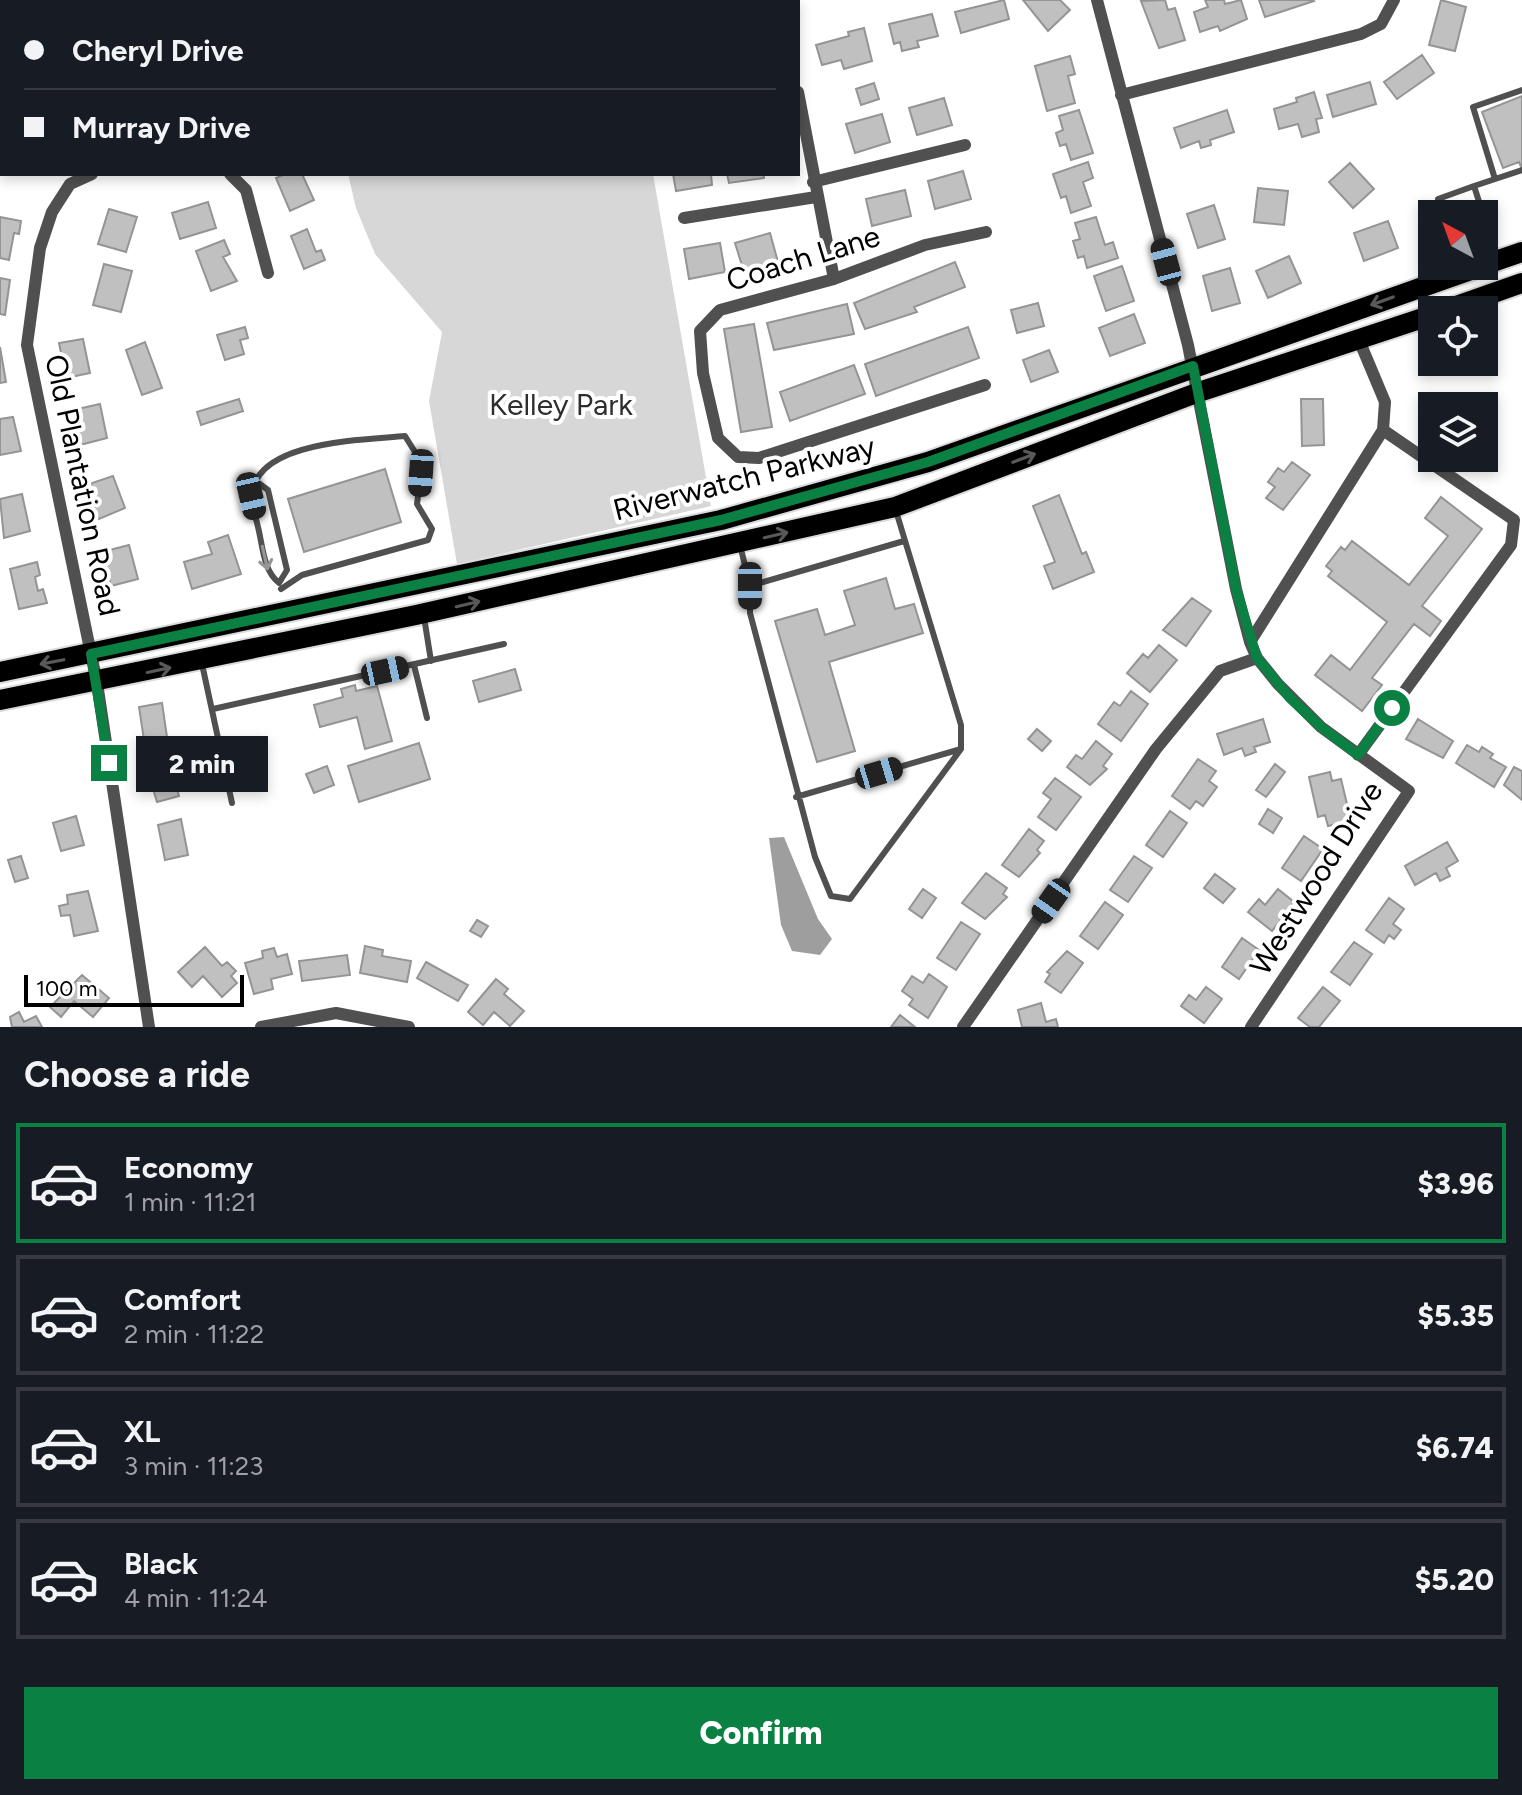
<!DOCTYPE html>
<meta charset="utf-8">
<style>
:root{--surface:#171b24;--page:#242831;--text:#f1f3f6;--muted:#9ea1a6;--line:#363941;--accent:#0b8043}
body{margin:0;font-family:Figtree,sans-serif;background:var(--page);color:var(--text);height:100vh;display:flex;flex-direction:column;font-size:30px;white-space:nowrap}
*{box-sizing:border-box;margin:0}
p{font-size:26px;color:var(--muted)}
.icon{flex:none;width:44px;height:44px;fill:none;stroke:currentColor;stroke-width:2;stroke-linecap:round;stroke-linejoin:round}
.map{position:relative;height:1027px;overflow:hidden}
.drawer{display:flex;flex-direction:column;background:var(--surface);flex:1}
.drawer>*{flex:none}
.guide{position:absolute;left:0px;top:0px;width:800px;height:176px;box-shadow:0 4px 12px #0003;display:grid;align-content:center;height:176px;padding:0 24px;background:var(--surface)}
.needle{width:52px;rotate:319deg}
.fabs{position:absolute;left:1418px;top:200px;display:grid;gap:16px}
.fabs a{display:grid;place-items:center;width:80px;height:80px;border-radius:0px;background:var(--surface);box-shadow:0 4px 12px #0003;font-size:40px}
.scale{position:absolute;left:24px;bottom:20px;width:220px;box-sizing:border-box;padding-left:8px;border:4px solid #000;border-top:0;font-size:22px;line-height:28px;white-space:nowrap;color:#000;-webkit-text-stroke:6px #fff;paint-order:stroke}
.end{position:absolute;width:36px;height:36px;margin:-18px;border:10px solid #0b8043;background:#fff;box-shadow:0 0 0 4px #fff}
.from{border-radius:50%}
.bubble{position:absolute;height:56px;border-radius:0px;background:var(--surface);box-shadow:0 4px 12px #0003;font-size:26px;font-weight:800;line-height:56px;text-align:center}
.car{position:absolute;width:24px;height:48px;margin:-24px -12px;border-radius:10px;box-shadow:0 0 6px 2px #0007;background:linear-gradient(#222 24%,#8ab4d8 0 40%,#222 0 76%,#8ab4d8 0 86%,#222 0)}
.guide b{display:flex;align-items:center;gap:28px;height:76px;font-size:30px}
.guide b+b{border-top:2px solid var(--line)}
.guide i{width:20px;height:20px;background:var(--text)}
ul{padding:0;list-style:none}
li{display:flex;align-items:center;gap:24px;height:120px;margin:0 16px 12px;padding:0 8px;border:4px solid var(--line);border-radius:0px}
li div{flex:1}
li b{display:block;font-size:30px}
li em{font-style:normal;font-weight:800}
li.active{border-color:var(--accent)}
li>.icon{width:72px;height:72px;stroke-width:1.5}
h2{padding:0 24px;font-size:36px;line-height:96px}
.button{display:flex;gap:16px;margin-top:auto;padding:16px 24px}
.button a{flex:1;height:92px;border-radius:0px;background:var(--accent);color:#fff;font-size:32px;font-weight:800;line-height:92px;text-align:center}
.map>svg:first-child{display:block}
.green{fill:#d7d7d7}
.water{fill:#9e9e9e}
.building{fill:#c0c0c0;stroke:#949494;stroke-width:2}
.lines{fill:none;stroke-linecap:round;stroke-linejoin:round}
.primary-casing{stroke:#dbdbdb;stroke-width:24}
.service{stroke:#505050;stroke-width:6}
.minor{stroke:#505050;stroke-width:12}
.primary{stroke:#000;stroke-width:20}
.oneway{stroke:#595959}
.oneway2{stroke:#969696}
.route{stroke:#0b8043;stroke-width:10}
.labels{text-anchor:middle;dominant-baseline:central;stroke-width:8;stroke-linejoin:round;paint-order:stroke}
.street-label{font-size:30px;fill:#000;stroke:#fff}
.park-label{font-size:30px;fill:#2e2e2e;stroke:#fff}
</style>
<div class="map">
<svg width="1522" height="1027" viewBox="0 0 1522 1027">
<rect width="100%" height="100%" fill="#fff"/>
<path class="green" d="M380,0h243l1,2h-246z
M348,174h305l58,332 -254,58 -28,-163 13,-69 -67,-78 -19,-46z"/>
<path class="water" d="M784,837l34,82 14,20 -12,16 -28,-4 -11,-26 -12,-87z"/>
<path class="building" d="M1004,0l5,19 -48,14 -6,-21z
M1023,0h37l10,10 -22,21z
M1165,0l3,10 7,-2 10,32 -26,8 -18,-47z
M1205,0h19l1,4 16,-4 6,19 -27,12 -2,-5 -18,6 -6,-20 14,-5z
M1259,0h54l1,1 -49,16z
M1441,0l25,7 -11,44 -26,-6z
M932,14l6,22 -21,5 2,6 -17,4 -2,-9 -6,2 -5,-20z
M864,28l8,33 -28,8 -3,-9 -19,5 -6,-20 33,-9 -1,-4z
M1422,55l12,18 -37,26 -13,-17z
M1070,56l5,18 -7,2 7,27 -28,8 -12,-45z
M1370,82l6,22 -43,13 -6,-22z
M874,83l5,16 -18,6 -5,-16z
M1314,92l8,26 -6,1 3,13 -17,5 -4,-13 -19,5 -5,-20 23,-7 -1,-4z
M1522,96v73l-3,-7 -16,6 -21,-56z
M944,98l8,27 -35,10 -8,-27z
M1079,110l14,43 -22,7 -5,-16 -6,2 -4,-13 7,-3 -4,-14z
M1227,110l7,22 -24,8 1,5 -10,3 -2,-7 -18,7 -7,-20z
M882,114l8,28 -35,11 -9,-29z
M1088,162l5,16 -10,4 8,24 -20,7 -5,-17 -5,2 -8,-24z
M1350,163l24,26 -21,19 -24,-26z
M963,171l8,28 -36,10 -7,-28z
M285,174h17l12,26 -24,11 -14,-33z
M673,174h38l1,11 -36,6z
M727,174h37v4l-35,5z
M1258,188l30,3 -4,34 -30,-3z
M905,190l6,26 -39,10 -6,-27z
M208,202l8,26 -36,11 -8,-26z
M1214,205l11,34 -27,9 -11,-34z
M109,209l28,8 -11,35 -28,-8z
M0,217l21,4 -2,13 -5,-1 -5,27 -9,-2z
M1096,217l9,28 8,-3 5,16 -31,10 -3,-12 -6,2 -5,-17 7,-2 -5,-16z
M1388,221l10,27 -34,13 -10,-28z
M307,229l9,23 5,-2 4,10 -21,9 -13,-33z
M770,233l8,29 -34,10 -9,-29z
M224,240l6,14 -7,3 14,24 -26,10 -15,-40z
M720,243l5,29 -36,7 -5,-30z
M1289,256l12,27 -33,15 -12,-27z
M955,262l10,25 -51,20 3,5 -52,17 -11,-26z
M104,264l28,7 -11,41 -28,-7z
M1122,266l12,35 -28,10 -12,-35z
M1230,268l10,35 -28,8 -9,-35z
M0,278l10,2 -5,35 -5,-1z
M1038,303l6,23 -27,7 -6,-23z
M847,304l7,30 -80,16 -7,-27z
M1134,314l11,29 -35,13 -11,-28z
M754,324l18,103 -31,5 -17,-103z
M245,327l3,11 -8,2 4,14 -19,6 -8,-25z
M968,327l11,31 -103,38 -11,-32z
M83,339l7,34 -24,5 -7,-35z
M145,342l17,46 -20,7 -16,-45z
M0,347l6,35 -6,1z
M1049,350l9,22 -27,10 -8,-22z
M854,365l11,29 -75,27 -10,-29z
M239,399l4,12 -42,14 -4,-13z
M1301,399h22l1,46 -22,1z
M100,404l7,34 -27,7 -7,-35z
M13,417l8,34 -21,4v-36z
M1292,462l18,13 -27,35 -17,-12 9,-11 -7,-5 10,-14 6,4z
M385,469l16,53 -97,30 -16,-53z
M113,476l12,32 -26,11 -13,-34z
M22,494l8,37 -26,7 -4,-39z
M1059,495l23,59 4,-2 8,20 -41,17 -9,-23 11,-4 -22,-56z
M1441,497l41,32 -60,77 19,15 -11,15 -16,-12 -42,54 10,7 -20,26 -47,-36 16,-20 19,15 37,-48 -59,-46 4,-5 -6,-5 15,-19 4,3 7,-9 57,44 39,-49 -23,-18z
M228,535l13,39 -49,15 -8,-27 28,-8 -4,-12z
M129,545l9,34 -27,7 -9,-34z
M37,562l3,13 -5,2 3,14 5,-2 4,14 -28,6 -9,-40z
M886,578l9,31 19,-5 9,29 -94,29 26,89 -38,11 -42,-141 42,-12 8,26 30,-10 -11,-34z
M1192,598l19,13 -25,35 -23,-16z
M1159,645l18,15 -27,32 -23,-19 16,-19 5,4z
M515,669l6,21 -42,12 -6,-21z
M355,685l1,6 21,-5 15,55 -27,8 -8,-32 -37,10 -6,-22 29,-8 -2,-8z
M1131,691l17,13 -27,37 -23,-17 16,-22 6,4z
M162,703l5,34 -23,3 -5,-33z
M1263,719l7,23 -16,5 2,5 -11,4 -3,-8 -18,7 -7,-21z
M1418,719l35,22 -10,17 -37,-19z
M1037,729l14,12 -9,10 -14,-12z
M1096,741l16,13 -9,12 4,3 -17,16 -23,-18 9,-12 6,4z
M419,743l11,36 -71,23 -11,-36z
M1467,745l12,7 3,-5 11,7 -3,4 16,9 -12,20 -38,-24z
M1198,759l18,12 -7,10 8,6 -14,19 -7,-5 -6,8 -18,-13z
M170,762l9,34 -22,6 -10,-33z
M1275,764l10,8 -19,25 -10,-7z
M327,766l7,19 -20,8 -8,-19z
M1514,767l8,4v29l-18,-15z
M1330,772l2,9 9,-2 10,42 -23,5 -3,-11 -7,2 -9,-40z
M1055,778l26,19 -25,33 -18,-13 13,-18 -8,-6z
M1268,809l14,9 -9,15 -14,-9z
M1170,811l17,12 -24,34 -17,-12z
M76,816l8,29 -23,6 -8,-28z
M181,819l7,36 -23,5 -7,-35z
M1029,829l15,12 -7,9 3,3 -21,24 -17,-12z
M1304,836l19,13 -22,32 -19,-13z
M1447,842l11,19 -12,7 4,8 -10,5 -4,-8 -21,12 -10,-19z
M21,856l7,22 -13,4 -7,-22z
M1134,856l18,12 -24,34 -18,-12z
M986,873l21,15 -4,6 4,3 -22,22 -23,-16z
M1215,874l20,15 -12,14 -19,-15z
M923,889l13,9 -14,20 -13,-9z
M1278,889l16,13 -22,29 -24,-19 11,-13 6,6z
M88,891l10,40 -24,5 -4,-21 -9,1 -2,-10 9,-2 -1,-9z
M1389,898l15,11 -11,15 8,6 -7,9 -5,-4 -5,8 -18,-13z
M1105,902l18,13 -25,34 -18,-13z
M477,920l11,6 -7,11 -11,-6z
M961,922l19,12 -24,36 -19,-12z
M1242,938l17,12 -20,29 -17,-12z
M1354,942l18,12 -22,31 -19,-13z
M365,946l18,4 -1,6 29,5 -4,21 -47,-9z
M205,947l17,19 5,-4 9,9 -5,5 6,7 -15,14 -19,-21 -11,11 -14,-15z
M274,948l3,9 10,-3 5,20 -21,5 2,10 -19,5 -9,-31 18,-5 -1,-7z
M1067,951l16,12 -22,30 -16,-11 5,-8 -3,-2z
M347,955l3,20 -48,6 -3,-20z
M426,962l42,23 -10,16 -41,-23z
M929,974l18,13 -19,31 -19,-13 4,-6 -11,-8 10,-15 11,7z
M82,975l27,23 -16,19 -19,-16 -13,16 -11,-10z
M496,979l12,10 -4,5 20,17 -14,15 -16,-14 -11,13 -15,-13z
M1206,987l16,12 -18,24 -23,-17 8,-11 7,5z
M1323,987l17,14 -21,26h-9l-12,-9z
M1041,1003l5,19 10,-3 2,8h-36l-4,-17z
M19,1012l5,10 12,-6 6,11h-30l-2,-10z
M900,1015l15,12h-24z"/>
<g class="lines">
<g class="primary-casing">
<path id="primary" d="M1484,265l38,-13
M1445,310l77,-27
M0,672l721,-152 207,-58 554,-196
M0,700l416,-85 479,-108 304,-115 233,-77"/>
</g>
<path class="service" d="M1495,179l-22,-72 49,-17
M1438,199l36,-13
M1483,214l-9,-28 48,-16
M1484,216l12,41
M257,482l11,8 19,80 -8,13c-16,-13 -16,-36 -21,-56 -2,-9 -6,-20 -6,-30 1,-57 113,-57 153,-61l10,16 6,21 -4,31 15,25 -4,11 -126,35 -21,14
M740,545l10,41v27l65,244 16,39 19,3 111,-150v-24l-65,-214
M750,586l154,-45
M424,617l7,44
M202,664l30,139
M414,665l13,53
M213,709l291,-65
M796,797l165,-48"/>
<path class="minor" d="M1097,0l91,345 48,244 14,53 7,16 21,26 43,43 88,64 -158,236
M780,1l6,-1
M798,92l36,187
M1121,95l240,-61 20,-10 13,-24
M92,174l-22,10 -18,28 -12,36 -13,97 70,338 52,344
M230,174l16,16 22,83
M813,182l152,-37
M684,218l132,-21
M985,385l-226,73 -21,-1 -20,-19 -15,-65 -3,-42 20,-21 114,-31 91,-34 61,-13
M1250,642l133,-212 2,-28 -26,-62
M1358,755l153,-210 3,-25 -131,-90
M261,1027l75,-14 73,14
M963,1027l193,-278 64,-78 37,-13"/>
<use href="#primary" class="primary"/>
</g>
<defs><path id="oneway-shaft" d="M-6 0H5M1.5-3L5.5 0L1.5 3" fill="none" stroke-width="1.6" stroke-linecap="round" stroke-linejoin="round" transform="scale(2)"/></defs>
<g class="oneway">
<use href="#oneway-shaft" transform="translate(1382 301) rotate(160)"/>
<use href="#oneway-shaft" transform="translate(1024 458) rotate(-21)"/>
<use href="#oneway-shaft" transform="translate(776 535) rotate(-13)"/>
<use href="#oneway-shaft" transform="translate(468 604) rotate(-13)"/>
<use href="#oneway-shaft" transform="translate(52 662) rotate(169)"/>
<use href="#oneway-shaft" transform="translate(159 670) rotate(-12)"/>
</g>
<use class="oneway2" href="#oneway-shaft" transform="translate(265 558) rotate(77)"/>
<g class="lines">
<path class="route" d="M109,763l-18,-109 630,-134 207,-58 265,-96 43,223 21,69 33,40 31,29 37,28 34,-47"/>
</g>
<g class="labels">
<g class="street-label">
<text transform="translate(803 258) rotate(-17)">Coach Lane</text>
<text transform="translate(744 478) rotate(-14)">Riverwatch Parkway</text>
<text transform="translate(83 485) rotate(78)">Old Plantation Road</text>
<text transform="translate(1316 878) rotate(-58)">Westwood Drive</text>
</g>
<g class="park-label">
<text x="561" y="404">Kelley Park</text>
</g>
</g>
</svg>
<div class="fabs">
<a><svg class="needle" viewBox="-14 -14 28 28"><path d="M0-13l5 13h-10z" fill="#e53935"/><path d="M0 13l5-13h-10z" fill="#9ea1a6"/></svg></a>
<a><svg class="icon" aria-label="locate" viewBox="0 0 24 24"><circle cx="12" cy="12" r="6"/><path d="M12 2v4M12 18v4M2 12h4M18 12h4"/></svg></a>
<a><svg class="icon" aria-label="layers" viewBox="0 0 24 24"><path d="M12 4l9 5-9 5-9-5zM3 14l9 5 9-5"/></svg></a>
</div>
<div class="scale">100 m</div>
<i class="end from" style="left:1392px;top:708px"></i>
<i class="end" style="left:109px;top:763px"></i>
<div class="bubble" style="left:136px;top:736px;width:132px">2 min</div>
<i class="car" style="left:1166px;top:262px;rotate:345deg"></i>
<i class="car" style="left:421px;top:473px;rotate:184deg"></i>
<i class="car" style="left:251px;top:496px;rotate:167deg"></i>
<i class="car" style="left:750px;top:586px;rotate:180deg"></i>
<i class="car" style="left:385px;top:671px;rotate:78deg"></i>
<i class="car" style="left:879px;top:773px;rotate:73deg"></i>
<i class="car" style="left:1051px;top:901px;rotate:215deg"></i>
<div class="guide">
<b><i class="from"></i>Cheryl Drive</b>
<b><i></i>Murray Drive</b>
</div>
</div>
<section class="drawer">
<h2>Choose a ride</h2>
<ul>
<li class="active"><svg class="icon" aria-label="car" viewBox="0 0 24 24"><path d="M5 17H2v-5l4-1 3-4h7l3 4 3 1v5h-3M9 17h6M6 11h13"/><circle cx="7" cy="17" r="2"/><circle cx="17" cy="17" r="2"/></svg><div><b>Economy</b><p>1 min · 11:21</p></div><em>$3.96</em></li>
<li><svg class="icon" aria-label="car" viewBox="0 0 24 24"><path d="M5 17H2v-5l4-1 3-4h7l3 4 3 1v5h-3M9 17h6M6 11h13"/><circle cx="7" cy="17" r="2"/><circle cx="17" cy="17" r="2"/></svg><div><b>Comfort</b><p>2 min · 11:22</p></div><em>$5.35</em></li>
<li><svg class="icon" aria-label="car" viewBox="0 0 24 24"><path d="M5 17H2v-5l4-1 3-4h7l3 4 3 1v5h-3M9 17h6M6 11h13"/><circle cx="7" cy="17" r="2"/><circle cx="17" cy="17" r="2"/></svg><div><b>XL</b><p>3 min · 11:23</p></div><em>$6.74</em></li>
<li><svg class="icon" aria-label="car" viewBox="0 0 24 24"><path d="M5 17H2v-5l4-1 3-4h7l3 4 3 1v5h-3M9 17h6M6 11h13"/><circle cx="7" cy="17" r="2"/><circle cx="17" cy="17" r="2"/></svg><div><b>Black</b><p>4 min · 11:24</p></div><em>$5.20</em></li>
</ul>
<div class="button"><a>Confirm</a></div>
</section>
